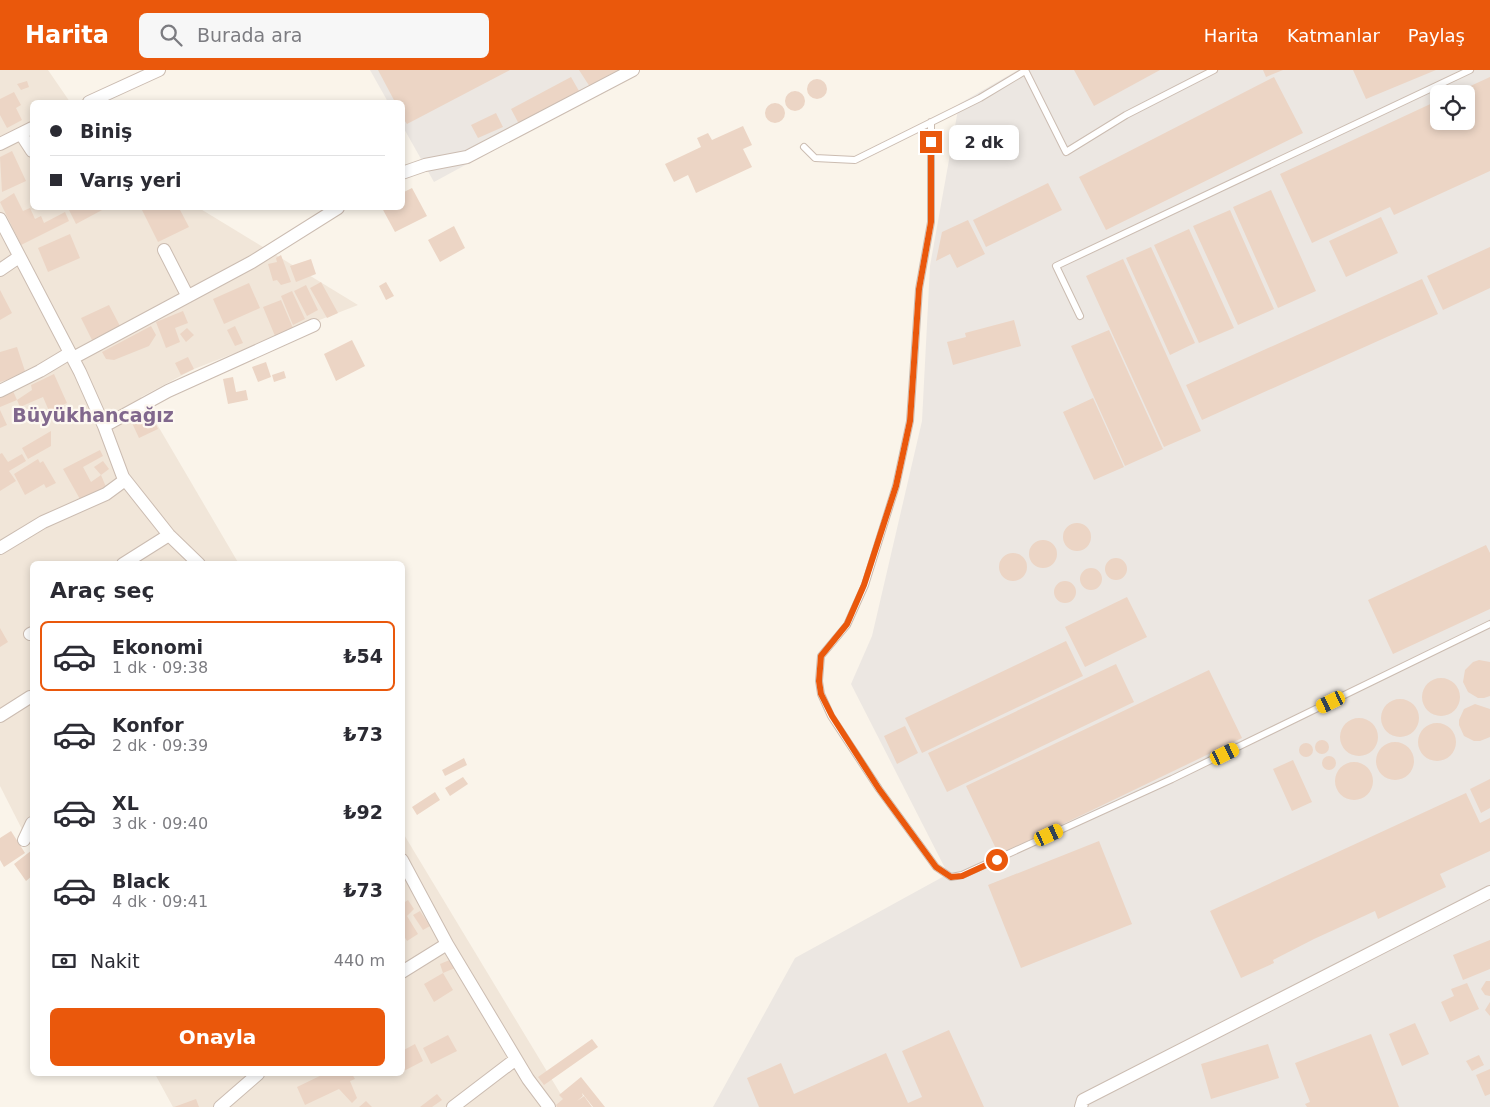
<!DOCTYPE html>
<html lang="tr">
<meta charset="utf-8">
<style>
:root{--surface:#fff;--page:#f7f7f7;--text:#2b2b33;--muted:#7c7c81;--line:#e1e1e2;--accent:#ea580c}
body{margin:0;font-family:"DejaVu Sans",sans-serif;background:var(--page);color:var(--text);height:100vh;display:flex;flex-direction:column;font-size:19px;white-space:nowrap}
*{box-sizing:border-box;margin:0}
p{font-size:16px;color:var(--muted)}
.icon{flex:none;width:28px;height:28px;fill:none;stroke:currentColor;stroke-width:2;stroke-linecap:round;stroke-linejoin:round}
.map{position:relative;flex:1;overflow:hidden}
.sheet{position:absolute;left:30px;top:491px;width:375px;height:515px;display:flex;flex-direction:column;background:var(--surface);border-radius:8px;box-shadow:0 2px 8px #0003}
.sheet>*{flex:none}
.guide{position:absolute;left:30px;top:30px;width:375px;height:110px;border-radius:8px;box-shadow:0 2px 8px #0003;display:grid;align-content:center;height:110px;padding:0 20px;background:var(--surface)}
.fabs{position:absolute;left:1430px;top:15px;display:grid;gap:10px}
.fabs a{display:grid;place-items:center;width:45px;height:45px;border-radius:8px;background:var(--surface);box-shadow:0 2px 8px #0003;font-size:25px}
.end{position:absolute;width:22px;height:22px;margin:-11px;border:6px solid #ea580c;background:#fff;box-shadow:0 0 0 2px #fff}
.from{border-radius:50%}
.bubble{position:absolute;height:35px;border-radius:8px;background:var(--surface);box-shadow:0 2px 8px #0003;font-size:16px;font-weight:700;line-height:35px;text-align:center}
.car{position:absolute;width:15px;height:30px;margin:-15px -8px;border-radius:6px;box-shadow:0 0 4px 1px #0007;background:linear-gradient(#f5c518 24%,#345 0 40%,#f5c518 0 76%,#345 0 86%,#f5c518 0)}
.guide b{display:flex;align-items:center;gap:18px;height:48px;font-size:19px}
.guide b+b{border-top:1px solid var(--line)}
.guide i{width:12px;height:12px;background:var(--text)}
ul{padding:0;list-style:none}
li{display:flex;align-items:center;gap:15px;height:70px;margin:0 10px 8px;padding:0 10px;border:2px solid transparent;border-radius:8px}
li div{flex:1}
li b{display:block;font-size:19px}
li em{font-style:normal;font-weight:700}
li.on{border-color:var(--accent)}
li>.icon{width:45px;height:45px;stroke-width:1.5}
h2{padding:0 20px;font-size:22px;line-height:60px}
.pay{display:flex;align-items:center;gap:12px;height:55px;padding:0 20px;font-size:19px}
.pay p{margin-inline-start:auto}
.button{display:flex;gap:10px;margin-top:auto;padding:10px 20px}
.button a{flex:1;height:58px;border-radius:8px;background:var(--accent);color:#fff;font-size:20px;font-weight:700;line-height:58px;text-align:center}
header{display:flex;align-items:center;gap:30px;box-sizing:border-box;height:70px;padding:0 25px;background:var(--accent);color:#fff}
header strong{font-size:24px}
nav{display:flex;gap:28px;margin-inline-start:auto;font-size:18px}
.search{width:350px;height:45px;background:var(--page);display:flex;align-items:center;gap:12px;box-sizing:border-box;padding:0 18px;border-radius:8px;color:var(--muted);font-size:19px}
.map>svg:first-child{display:block}
.residential{fill:#f1e6d9}
.industrial{fill:#ece7e2;fill-rule:evenodd}
.building{fill:#ecd5c5}
.lines{fill:none;stroke-linecap:round;stroke-linejoin:round}
.service-casing{stroke:#cbbcb1;stroke-width:8}
.minor-casing{stroke:#cbbcb1;stroke-width:14}
.service{stroke:#fff;stroke-width:6}
.minor{stroke:#fff;stroke-width:12}
.route{stroke:#ea580c;stroke-width:6}
.labels{text-anchor:middle;dominant-baseline:central;stroke-width:4.5;stroke-linejoin:round;paint-order:stroke}
.district-label{font-size:19px;font-weight:bold;fill:#81688d;stroke:#fdf8f0}
</style>
<header>
<strong>Harita</strong>
<div class="search"><svg class="icon" aria-label="search" viewBox="0 0 24 24"><circle cx="10" cy="10" r="6"/><path d="M15 15l6 6"/></svg>Burada ara</div>
<nav><a>Harita</a><a>Katmanlar</a><a>Paylaş</a></nav>
</header>
<div class="map">
<svg width="1490" height="1037" viewBox="0 0 1490 1037">
<rect width="100%" height="100%" fill="#faf4ea"/>
<path class="residential" d="M0,0h48l22,32h-38v106h167l159,97 -164,64 -53,28 98,167h-207v285l-32,-63z
M403,763l157,260 15,14h-402l-18,-33h247z"/>
<path class="industrial" d="M370,0h270l-206,112 -31,-55 -1,-25h-14z
M1018,0h472v1037h-777l82,-149 153,-84 -97,-190 21,-48 50,-215 8,-155 29,-162zM1439,24h27v27h-27z"/>
<path class="building" d="M378,0h132l-103,54 -5,-7v-15h-7z
M579,0h40l-29,17z
M1074,0h86l-66,36z
M1263,0h20l-17,7z
M1353,0h83l-70,29z
M571,7l8,14 -60,33 -8,-15z
M1274,7l29,56 -197,97 -27,-53z
M1490,7v94l-96,44 -4,-8 -78,36 -32,-69 159,-74v21h27v-27h-13z
M807 19a10 10 0 1 1 20 0a10 10 0 1 1-20 0Z
M27,11l2,6 -8,3 -4,-6z
M785 31a10 10 0 1 1 20 0a10 10 0 1 1-20 0Z
M14,22l7,13 -5,3 6,12 -15,8 -7,-13v-16z
M765 43a10 10 0 1 1 20 0a10 10 0 1 1-20 0Z
M496,43l7,14 -25,11 -7,-13z
M743,56l9,19 -9,4 9,18 -56,26 -8,-18 -14,7 -9,-18 36,-17 -4,-9 11,-5 4,7z
M12,81l14,30 -24,11 -2,-35z
M1048,113l14,27 -76,37 -13,-27z
M412,118l15,28 -32,16 -13,-24h20v-15z
M1271,120l45,101 -38,17 -45,-101z
M14,123l9,18 7,-3 5,11 6,-3 3,7 21,-11 4,9 -48,24 -21,-43z
M68,138h35l1,1 -28,15z
M141,138h38l10,19 -31,15z
M1230,140l44,99 -36,16 -45,-99z
M1381,147l17,36 -52,24 -17,-36z
M968,150l17,34 -28,14 -7,-14 -14,7 6,-29z
M454,156l11,22 -25,14 -12,-22z
M1189,159l45,99 -35,15 -45,-98z
M70,164l10,24 -32,14 -10,-24z
M1151,177l44,96 -25,12 -44,-97z
M1490,177v41l-47,22 -16,-34z
M281,185l10,27 -10,3 -4,-5 -4,1 -5,-17 9,-2 -1,-4z
M311,189l5,15 -20,8 -6,-16z
M1123,189l78,172 -37,16 -78,-171z
M1422,209l16,35 -236,106 -16,-35z
M321,212l17,31 -11,5 -17,-30z
M386,212l8,14 -8,4 -7,-14z
M249,213l11,25 -36,16 -11,-25z
M306,215l12,25 -11,6 -13,-25z
M0,220l12,23 -12,7z
M292,221l13,28 -12,6 -12,-29z
M281,230l12,28 -18,8 -12,-29z
M109,235l11,21 -28,14 -11,-22z
M183,241l5,12 -13,5 5,14 -14,6 -10,-26z
M1014,250l7,26 -68,19 -6,-23 19,-5 -1,-4z
M151,256l5,9 -7,11 -35,14 -8,-1 -4,-7z
M235,256l8,17 -8,3 -8,-16z
M187,258l7,7 -8,7 -6,-8z
M1109,260l54,119 -38,17 -54,-120z
M352,270l13,26 -29,15 -12,-27z
M17,277l9,27 -26,8v-30z
M188,287l6,12 -13,6 -6,-12z
M266,292l5,15 -13,5 -6,-15z
M284,301l2,7 -12,4 -2,-7z
M54,304l13,29 -18,8 -6,-14 -23,10 -3,-7 15,-10 -1,-5z
M233,307l3,15 10,-2 2,10 -20,4 -5,-25z
M13,321l4,9 -17,7v-11z
M1093,328l31,69 -30,13 -31,-68z
M0,340l7,15 -7,3z
M151,344l7,15 -19,9 -7,-15z
M51,361v15l-23,13 -6,-11z
M100,380l3,6 -20,11 8,15 10,-7 -7,-8 9,-6 6,8 -8,6 5,12 -25,14 -18,-32z
M2,383l6,9 14,-8 4,7 -17,10 7,10 -16,10v-37z
M38,389l2,4 3,-2 13,22 -10,5 -2,-4 -19,11 -11,-21z
M1063 467a14 14 0 1 1 28 0a14 14 0 1 1-28 0Z
M1029 484a14 14 0 1 1 28 0a14 14 0 1 1-28 0Z
M1486,475l4,8v56l-97,45 -25,-54z
M999 497a14 14 0 1 1 28 0a14 14 0 1 1-28 0Z
M1105 499a11 11 0 1 1 22 0a11 11 0 1 1-22 0Z
M1080 509a11 11 0 1 1 22 0a11 11 0 1 1-22 0Z
M1054 522a11 11 0 1 1 22 0a11 11 0 1 1-22 0Z
M1127,527l20,40 -62,30 -20,-40z
M0,558l8,14 -8,5z
M1066,571l17,35 -161,77 -17,-35z
M1479,590l11,2v34l-6,2h-6l-10,-6 -5,-10 2,-12 8,-8z
M1116,594l18,38 -187,90 -19,-39z
M1209,600l33,68 -243,117 -33,-69z
M1422 627a19 19 0 1 1 38 0a19 19 0 1 1-38 0Z
M1381 648a19 19 0 1 1 38 0a19 19 0 1 1-38 0Z
M1475,634l15,5v28l-10,4h-6l-10,-5 -5,-11v-5l5,-11z
M1340 667a19 19 0 1 1 38 0a19 19 0 1 1-38 0Z
M1418 672a19 19 0 1 1 38 0a19 19 0 1 1-38 0Z
M905,656l13,27 -21,11 -13,-28z
M1315 677a7 7 0 1 1 14 0a7 7 0 1 1-14 0Z
M1376 691a19 19 0 1 1 38 0a19 19 0 1 1-38 0Z
M1299 680a7 7 0 1 1 14 0a7 7 0 1 1-14 0Z
M1322 693a7 7 0 1 1 14 0a7 7 0 1 1-14 0Z
M464,688l3,7 -22,11 -3,-6z
M1293,690l19,42 -20,9 -19,-42z
M1335 711a19 19 0 1 1 38 0a19 19 0 1 1-38 0Z
M463,707l5,7 -18,12 -5,-8z
M1490,709v29l-9,5 -11,-24z
M435,722l5,8 -23,15 -5,-8z
M1466,723l14,30 10,-5v33l-50,23 6,13 -68,32 -3,-8 -61,28 -41,21 1,3 -33,15 -31,-67z
M11,761l14,22 -21,14 -4,-7v-22z
M1099,771l33,83 -111,44 -33,-83z
M32,780v26l-6,5 -12,-17z
M408,830l6,9 -7,7 11,18 -11,7 -5,-8v-29z
M420,841l10,15 -7,4 -10,-15z
M1490,870v29l-27,11 -10,-25z
M452,889l3,9 -12,5 10,17 -19,12 -10,-18 19,-11 -3,-9z
M1486,911h4v15l-5,-1 -4,-6z
M1467,913l12,26 -29,13 -9,-20 13,-6 -3,-7z
M1490,932v14l-5,-6z
M1415,953l14,31 -27,12 -13,-32z
M949,960l35,77h-225l-12,-29 34,-15 13,31 92,-41 22,50 14,-6 -20,-46z
M1371,964l28,73h-92l-2,-3 5,-2 -15,-39z
M448,965l9,16 -26,13 -8,-16z
M592,969l6,8 -54,38 -6,-8z
M415,974l8,17 -21,11v-21z
M1268,974l11,34 -68,21 -10,-35z
M1479,985l5,10 -12,6 -6,-10z
M1490,999v25l-5,2 -9,-21z
M324,1004h28l3,5 -5,2 7,17 -5,5 -13,-14 -34,16 -8,-18z
M581,1007l24,30h-12l-11,-14 1,3 -6,5 7,-5 8,11h-35l-1,-2 7,-6 -4,-4z
M437,1024l5,6 -10,7h-12z
M196,1029l3,8h-25z
M366,1031l6,6h-13z"/>
<g class="lines">
<g class="service-casing">
<path id="service" d="M1025,0l41,82 60,-37 88,-45
M931,52v100l-12,67 -9,132 -14,65 -31,99 -18,40 -26,31 -2,25 2,13 10,22 48,73 57,78 15,10 11,-2 210,-96 318,-155
M804,77l11,11 40,2 125,-62 45,-27
M1080,246l-24,-50 414,-196"/>
</g>
<g class="minor-casing">
<path id="minor" d="M89,32l70,-32
M21,64l11,17
M0,74l32,-16
M402,103l23,-8 42,-8 166,-87
M0,149l80,153 24,54 19,51 46,58 30,29
M164,180l23,45
M0,200l19,-13
M73,288l179,-96 86,-54
M0,321l40,-20 30,-18
M104,356l64,-35 146,-66
M0,478l43,-26 63,-28 19,-14
M123,494l46,-29
M30,564l2,-1
M0,646l30,-19
M24,770l8,-17
M402,790l45,84 81,135 21,28
M402,902l45,-28
M220,1037l38,-33
M453,1037l63,-48
M1081,1037l2,-7 407,-208"/>
</g>
<use href="#service" class="service"/>
<use href="#minor" class="minor"/>
</g>
<g class="lines">
<path class="route" d="M931,72v80l-12,67 -9,132 -14,65 -32,99 -17,39 -26,32 -2,25 2,13 11,22 47,73 57,78 15,10 11,-1 35,-16"/>
</g>
<g class="labels">
<g class="district-label">
<text x="93" y="345">Büyükhancağız</text>
</g>
</g>
</svg>
<div class="fabs">
<a><svg class="icon" aria-label="locate" viewBox="0 0 24 24"><circle cx="12" cy="12" r="6"/><path d="M12 2v4M12 18v4M2 12h4M18 12h4"/></svg></a>
</div>
<i class="end from" style="left:997px;top:790px"></i>
<i class="end" style="left:931px;top:72px"></i>
<div class="bubble" style="left:949px;top:55px;width:70px">2 dk</div>
<i class="car" style="left:1331px;top:632px;rotate:244deg"></i>
<i class="car" style="left:1225px;top:684px;rotate:64deg"></i>
<i class="car" style="left:1049px;top:765px;rotate:65deg"></i>
<div class="guide">
<b><i class="from"></i>Biniş</b>
<b><i></i>Varış yeri</b>
</div>
<section class="sheet">
<h2>Araç seç</h2>
<ul>
<li class="on"><svg class="icon" aria-label="car" viewBox="0 0 24 24"><path d="M5 17H2v-5l4-1 3-4h7l3 4 3 1v5h-3M9 17h6M6 11h13"/><circle cx="7" cy="17" r="2"/><circle cx="17" cy="17" r="2"/></svg><div><b>Ekonomi</b><p>1 dk · 09:38</p></div><em>₺54</em></li>
<li><svg class="icon" aria-label="car" viewBox="0 0 24 24"><path d="M5 17H2v-5l4-1 3-4h7l3 4 3 1v5h-3M9 17h6M6 11h13"/><circle cx="7" cy="17" r="2"/><circle cx="17" cy="17" r="2"/></svg><div><b>Konfor</b><p>2 dk · 09:39</p></div><em>₺73</em></li>
<li><svg class="icon" aria-label="car" viewBox="0 0 24 24"><path d="M5 17H2v-5l4-1 3-4h7l3 4 3 1v5h-3M9 17h6M6 11h13"/><circle cx="7" cy="17" r="2"/><circle cx="17" cy="17" r="2"/></svg><div><b>XL</b><p>3 dk · 09:40</p></div><em>₺92</em></li>
<li><svg class="icon" aria-label="car" viewBox="0 0 24 24"><path d="M5 17H2v-5l4-1 3-4h7l3 4 3 1v5h-3M9 17h6M6 11h13"/><circle cx="7" cy="17" r="2"/><circle cx="17" cy="17" r="2"/></svg><div><b>Black</b><p>4 dk · 09:41</p></div><em>₺73</em></li>
</ul>
<div class="pay"><svg class="icon" aria-label="cash" viewBox="0 0 24 24"><path d="M3 7h18v10H3z"/><circle cx="12" cy="12" r="2"/></svg>Nakit<p>440 m</p></div>
<div class="button"><a>Onayla</a></div>
</section>
</div>
